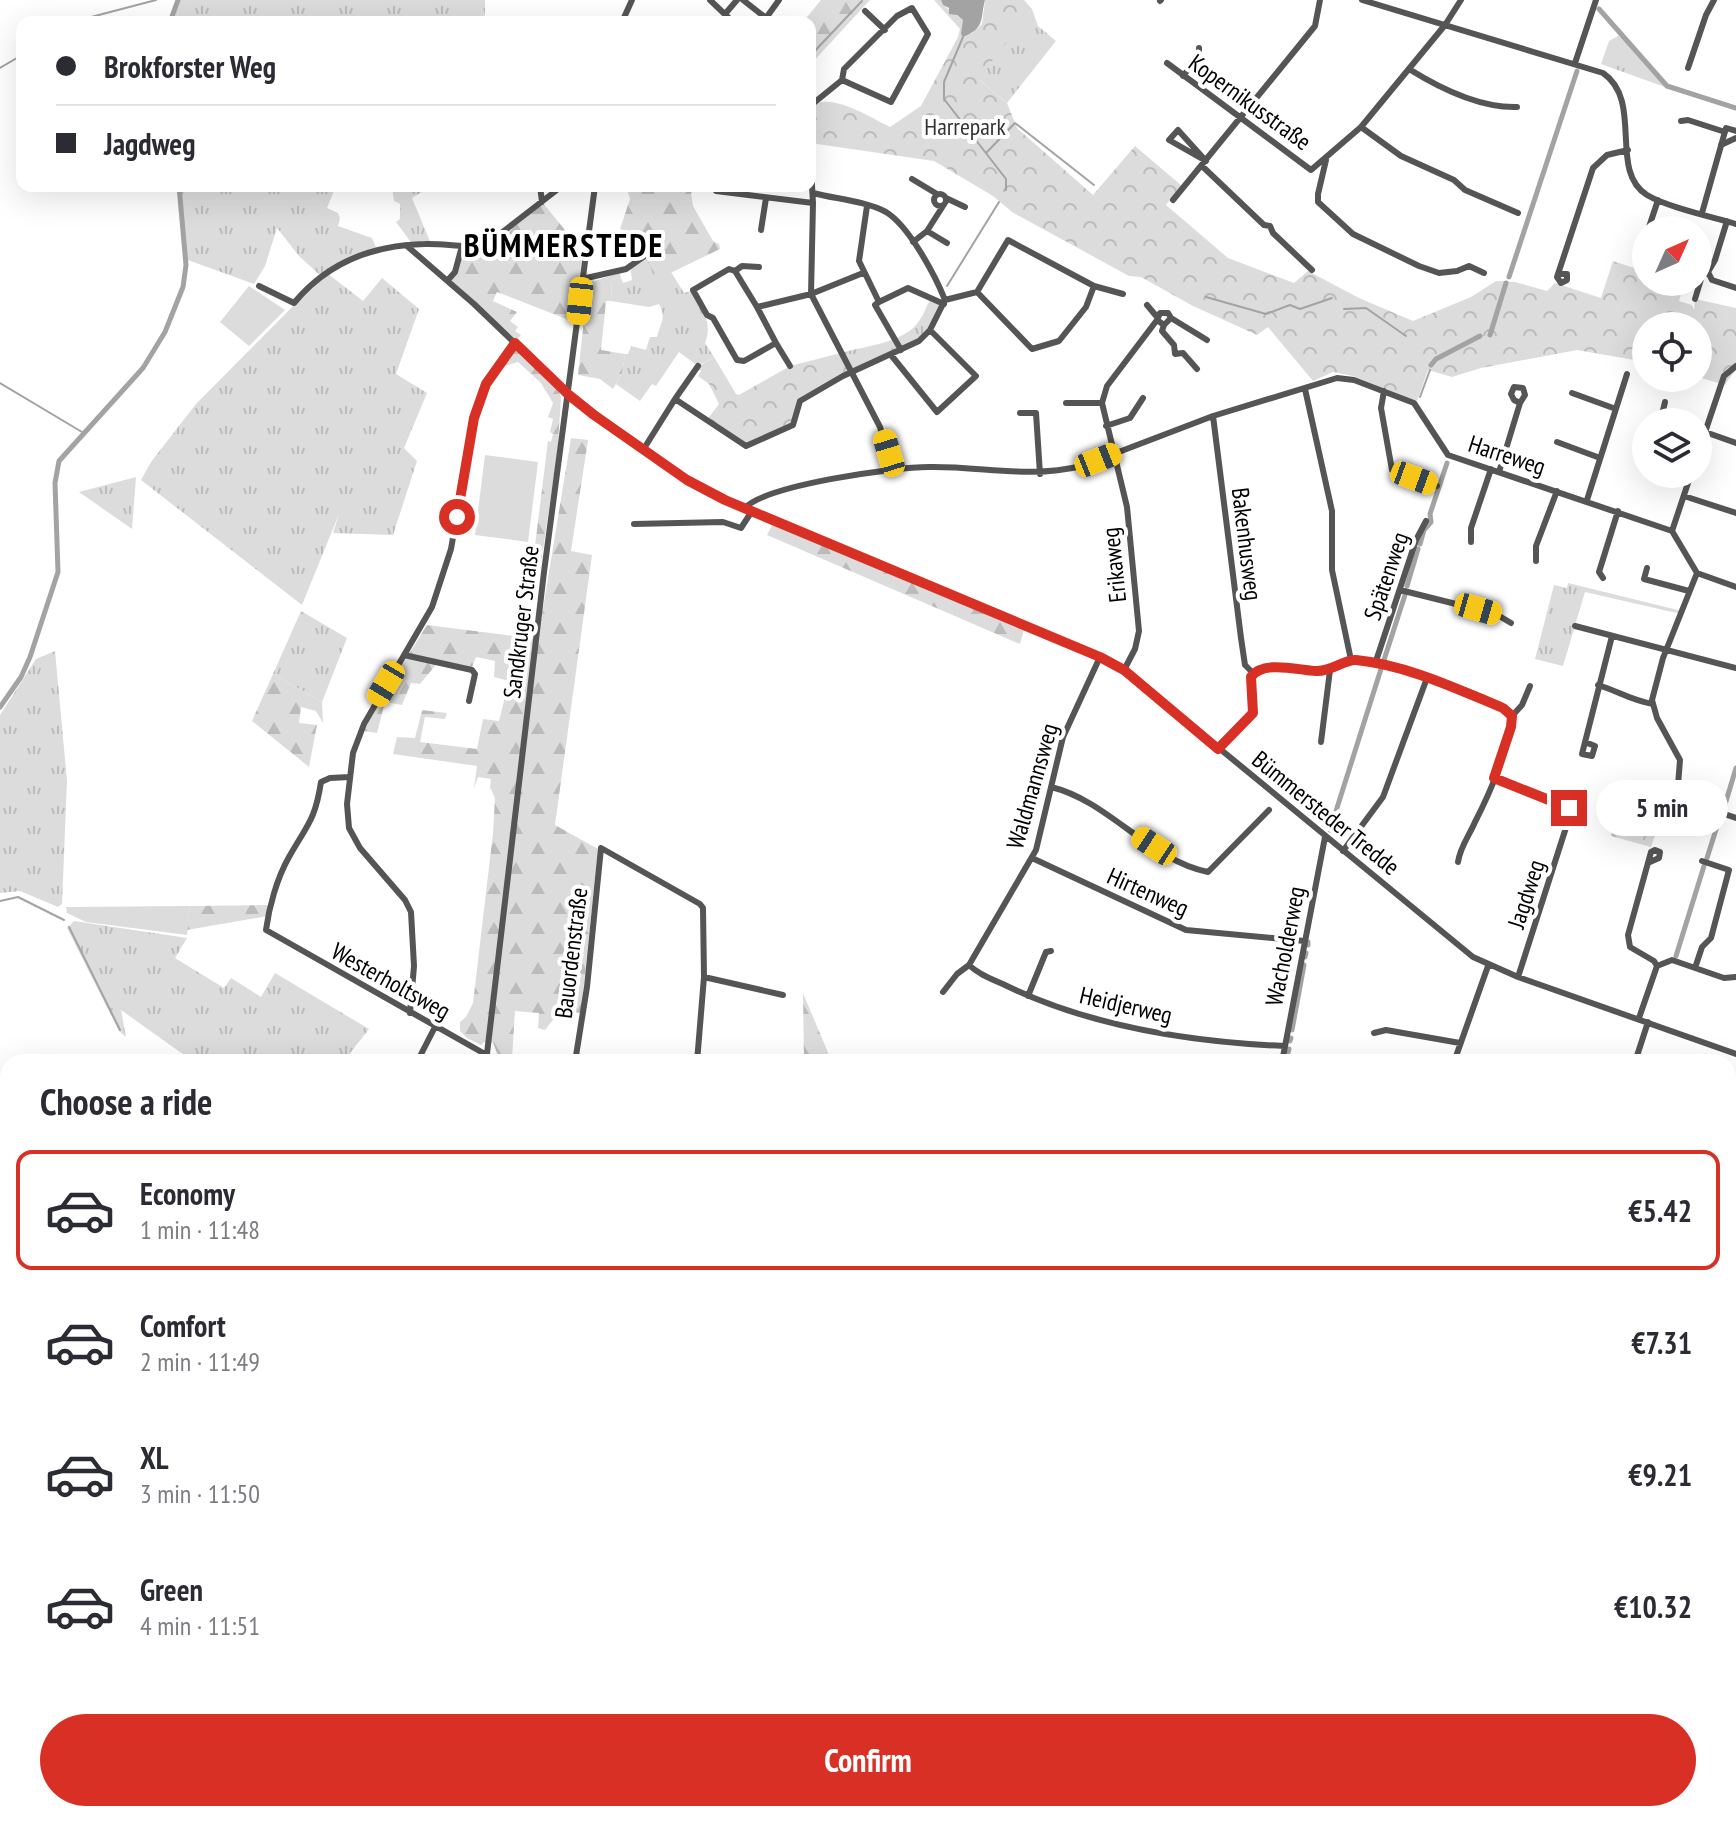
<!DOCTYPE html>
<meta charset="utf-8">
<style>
:root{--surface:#fff;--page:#f7f7f7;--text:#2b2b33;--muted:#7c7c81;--line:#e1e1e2;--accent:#d93025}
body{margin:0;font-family:"PT Sans Narrow",sans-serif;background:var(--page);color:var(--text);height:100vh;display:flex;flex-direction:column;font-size:30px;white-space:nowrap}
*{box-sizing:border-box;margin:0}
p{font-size:26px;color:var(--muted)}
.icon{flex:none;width:44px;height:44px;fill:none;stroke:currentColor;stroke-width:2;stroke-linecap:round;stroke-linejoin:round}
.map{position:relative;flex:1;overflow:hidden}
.drawer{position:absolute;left:0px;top:1054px;width:1736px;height:768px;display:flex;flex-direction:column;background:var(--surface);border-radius:24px 24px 0 0;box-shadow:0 8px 32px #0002}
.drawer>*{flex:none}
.guide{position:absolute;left:16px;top:16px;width:800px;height:176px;border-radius:16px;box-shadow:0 8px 32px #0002;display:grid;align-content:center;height:176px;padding:0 40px;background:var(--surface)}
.needle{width:52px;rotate:45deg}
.buttons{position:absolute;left:1632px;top:216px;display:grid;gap:16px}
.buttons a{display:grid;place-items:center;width:80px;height:80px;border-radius:50%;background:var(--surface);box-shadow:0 8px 32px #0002;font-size:40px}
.end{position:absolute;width:36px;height:36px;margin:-18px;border:10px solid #d93025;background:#fff;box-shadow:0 0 0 4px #fff}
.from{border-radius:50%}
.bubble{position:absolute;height:56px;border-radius:28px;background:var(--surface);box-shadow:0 8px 32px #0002;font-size:26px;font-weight:700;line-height:56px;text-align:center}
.car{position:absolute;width:24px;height:48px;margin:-24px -12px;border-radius:10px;box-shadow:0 0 6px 2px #0007;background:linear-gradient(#f5c518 24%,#345 0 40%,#f5c518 0 76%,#345 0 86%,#f5c518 0)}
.guide b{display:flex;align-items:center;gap:28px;height:76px;font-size:30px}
.guide b+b{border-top:2px solid var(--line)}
.guide i{width:20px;height:20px;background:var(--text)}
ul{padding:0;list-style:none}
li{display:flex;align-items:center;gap:24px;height:120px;margin:0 16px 12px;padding:0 24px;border:4px solid transparent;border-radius:16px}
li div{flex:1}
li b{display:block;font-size:30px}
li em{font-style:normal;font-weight:700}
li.selected{border-color:var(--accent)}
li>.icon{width:72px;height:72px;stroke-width:1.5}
h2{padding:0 40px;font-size:36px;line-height:96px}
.action{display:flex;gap:16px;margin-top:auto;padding:16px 40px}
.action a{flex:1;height:92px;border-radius:48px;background:var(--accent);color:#fff;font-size:32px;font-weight:700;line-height:92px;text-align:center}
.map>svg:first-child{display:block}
.grass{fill:url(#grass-tufts)}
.forest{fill:url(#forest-firs)}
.park{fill:url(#park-crowns)}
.garden{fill:#dcdcdc}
.water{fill:#a3a3a3}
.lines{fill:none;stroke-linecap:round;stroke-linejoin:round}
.stream{stroke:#a3a3a3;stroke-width:2}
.canal{stroke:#a3a3a3;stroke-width:5}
.minor{stroke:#555;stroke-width:6}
.rail{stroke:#000;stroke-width:2;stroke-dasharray:12 4 2 4;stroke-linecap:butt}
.route{stroke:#d93025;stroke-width:10}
.labels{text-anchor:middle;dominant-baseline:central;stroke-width:8;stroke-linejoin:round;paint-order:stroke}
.street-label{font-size:24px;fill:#000;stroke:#fff}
.park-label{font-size:24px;fill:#333;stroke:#fff}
.district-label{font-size:32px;font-weight:bold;letter-spacing:2px;fill:#000;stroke:#fff}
</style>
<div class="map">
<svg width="1736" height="1822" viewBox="0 0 1736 1822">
<defs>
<pattern id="grass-tufts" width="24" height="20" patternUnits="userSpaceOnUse" patternTransform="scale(2)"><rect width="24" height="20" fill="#dcdcdc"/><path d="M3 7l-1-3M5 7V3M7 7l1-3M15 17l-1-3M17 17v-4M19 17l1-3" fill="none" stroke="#bbb"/></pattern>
<pattern id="forest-firs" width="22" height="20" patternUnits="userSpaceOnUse" patternTransform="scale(2)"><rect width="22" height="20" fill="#dcdcdc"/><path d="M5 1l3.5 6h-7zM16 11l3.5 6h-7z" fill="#bbb"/></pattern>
<pattern id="park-crowns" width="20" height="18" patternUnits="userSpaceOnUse" patternTransform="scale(2)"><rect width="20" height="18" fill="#dcdcdc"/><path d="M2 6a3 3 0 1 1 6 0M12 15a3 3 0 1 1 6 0" fill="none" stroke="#bbb"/></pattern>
</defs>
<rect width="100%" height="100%" fill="#fff"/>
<path class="grass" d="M178,0h307v19l6,3h-320z
M1032,9l6,17 18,15 -49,62 -30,-25z
M1620,35l45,52 -64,-23 8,-23z
M179,186h157l-9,22 11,5 2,5 -2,8 34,12 5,12 -50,23 36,28 19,-23 37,31 -23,65 31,19 -23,55 13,13 -24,74 -60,-2 6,-19 -37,91 -161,-125 10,-18 45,-58 126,-127 -23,-21 -22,-28 -12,38 -11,18 -69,-25z
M398,186h34l-20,12 19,46 -18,1 -17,-23 4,-3v-15l-6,-3 -2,-13z
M644,256l27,16 13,21 9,-3c9,18 20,33 12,53l9,14 -16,9 -19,-14 -23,34 -4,-2 -12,17 -24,-17 6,-11 3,-19h3l3,-8 15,4 4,-13h7c3,-14 10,-18 2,-33l-10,3 -38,-6 1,-21 9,-2 2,5 9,-3 -2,-14z
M931,298l13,6 -25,37 -68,31 -10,-19c23,-7 64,-10 78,-32 5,-7 8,-16 12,-23z
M136,477l-4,52 -53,-37z
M1568,583l114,28 -1,3 -96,-22 -22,74 -28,-7 19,-74 13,3z
M301,611l46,27 -25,64 -49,-28z
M55,651l12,130 -5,123 -4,3 -38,-16 -20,2v-178l36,-56z
M74,921l113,17 -12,20 49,30 7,-10 30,19 14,-24 94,56 -26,33h-149l-73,-52 5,27 -7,-6 -52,-103z
M1230,1814h74l21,8h-98z"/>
<path class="forest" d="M821,0h49l-60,65v-43h-7z
M626,186h75l-10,7 2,13 20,35 6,3 1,5 -62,30 -14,-23 15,-11 -8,-13 -14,2 -17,-5 10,-30z
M542,202l23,28 -2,18 20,3 -9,71 -77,-30 -4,9 24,11 -7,9 8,6 -3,4 6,4 -5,6 -66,-61 13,-32 24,-4z
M620,273l1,5 -9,2 -1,21h-5l-5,49 24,4 -3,19 -9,16 -13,-10 -22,-4 10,-92z
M515,347l44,44 2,8 -4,57 -17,114h-8l16,-129 3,1 2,-8 -3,-2 3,-13 -5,-2 5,-14 -12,-20 -23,-21 -13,4 -7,7 -3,-2z
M571,438l17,2 -17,111 21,4 -37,270 43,24 -17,164 -21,-2 -15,19 -7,-2 1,-15 -24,-2 -3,47 -7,1 -8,-6 -4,-10 -9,-1 -3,3 -14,-7 -7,-7v-9l6,-5 7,-14 20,-170 2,-35 -5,-11 1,-8 -13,-2 -4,11 3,-22 -84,-12 4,-17 18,1 7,-28 25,3 -2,6 -20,-2 -5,25 57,7 6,-30 16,2 10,-40 -15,-4 1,-16 -19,-4 -4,10 -33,-6 -19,23 -9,-1 -9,22 -17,-3 -8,31 -13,-2 17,-32 46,-74 111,14z
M775,520l250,106 -5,18 -253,-109z
M273,674l49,28 1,21 -7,-12 -15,-4 -2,16 18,2 -8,42 -57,-46z
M269,905l-1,11 -81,14 3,-24z
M803,993l29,69h-28z
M1736,1268v109l-5,-1 -3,4v-99z
M204,1814h78l-3,8h-84z
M301,1814h216l-4,3 5,5h-220z
M696,1814h94l-1,8 -1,-3 -12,3h-71z
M1001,1814h177l-3,8h-176z"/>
<path class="park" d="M934,0h7l2,5 20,15v8l8,6 11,-10 3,-24h39l8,9 -54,70 29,24 10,25 76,67 42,-49 47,40 -16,19 62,53 66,25 14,-12 51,27 54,23 58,-24 25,-16 19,1 32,9 8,-8 46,15 12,-37 33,11v10h29l9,3 -5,16 13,4 2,5 1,-11 41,9v61l-11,16 -27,-8v-51h-52v36l-69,-12 -96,18 -29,9 -24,-7 -11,31 -64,-25 -20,-4 -20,9 -45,-54 -11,8 -64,-29 -52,-29 -12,-1 -117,-64 -19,-16 -59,-35 -124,-18v-37c22,-14 59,11 80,21l31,-21 37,-69 2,-8z
M841,353l10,19 -50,29 -8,24 -47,21 -40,-25 13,-17 -10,-20 -11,-8 3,-5 -5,-3 18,-11 22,37 3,1 51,-29z
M1622,790l44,12 -15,45 -40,-11z"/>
<path class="garden" d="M249,286l36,24 -36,36 -29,-24z
M485,455l53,7 -10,80 -53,-7z
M190,906l-3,29 -101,-13 -19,-9 -1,-6z"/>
<path class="water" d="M941,0h44c-5,18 1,28 -22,37l-2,-3 2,-14 -6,-5 -8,-1v-6l-6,-3z"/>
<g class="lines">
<path class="stream" d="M72,22l84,-22
M963,37l-19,45v17l62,80v11
M810,56l52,-55
M0,68l22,-13
M987,152l28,-29 79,62
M947,286l52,-84
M1206,297l60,17 24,-9 10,4 32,-11
M1344,309l22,-1 40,28
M0,383l82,49
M1420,397l10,-27
M0,901l18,-4 46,23
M69,927l51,103
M0,1116l8,2
M0,1337l8,8
M0,1394l8,-9"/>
<path class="canal" d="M1599,9l68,77 69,22
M170,22l8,-22
M1509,277l68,-206
M1490,335l16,-52
M1431,365l5,-6 44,-23
M1420,544l4,-14 7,-8 -1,-8 17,-51
M1407,586l11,-37
M1383,663l22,-68
M0,707l21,-30 9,-20 28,-85 -3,-89 4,-22 84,-93 22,-36 18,-45 3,-22 -7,-79
M1724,808l12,-40
M1330,830l51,-161
M1707,858l13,-41
M1308,945v-3
M1676,956l28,-90
M1305,957l1,-4
M1292,1030l12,-65
M1290,1041l1,-3
M1287,1056l2,-7
M1543,1822l3,-8"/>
<path class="minor" d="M710,0l23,22
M743,0l23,18 13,-18
M1362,0l241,73c41,28 5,98 44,122 20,12 65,22 89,29
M1160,1l1,-1
M865,11l20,19
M725,14l12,-14
M622,22l10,-22
M1167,63l144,107 50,-43 84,-102 16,-25
M1575,63l21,-63
M1688,68l18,-53 8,-15
M1409,69c32,20 71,39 108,38
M1183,76l16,-20v-8
M810,106l32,-26 2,-11 53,-53 15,-8 16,26 -37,68 -49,-22
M1681,121l7,-1 37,12
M1361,127l40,29 53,24 11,10 53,23
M1178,130l28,31 -37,-21z
M1721,145l15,-7
M810,151l3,52 -2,91 69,133 14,44
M1326,160l-8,34v8l35,32 66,32 20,7 18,-2 12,-5 15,7
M1202,166l62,59 6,1 3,7 39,37
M912,179l25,15
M540,186l2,16
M717,186l-1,5 97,12
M934 200a6 6 0 1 1 12 0a6 6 0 1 1-12 0Z
M946,198l19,9
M1173,200l142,-174 5,-26
M867,206l-8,55 20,41 -4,3 26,45
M1702,213l24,-85 10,3
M761,230l5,-32
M1648,230l10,-30
M927,231l20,12
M1646,235l-4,11 4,7
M913,242l14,-11 16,-25
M407,246l67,58 95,91 118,85 58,28 348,145 31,17 349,287 45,20 218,77
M1698,269l10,3 4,8 24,8
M735,271l7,-5 17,1
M1559,274h8v6l-6,3 -4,-6 36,-109 14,-13 21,-5
M582,279l44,-10 30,-21
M448,280l7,-8 7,-26
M259,286l35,17c33,-40 79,-58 131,-59 21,-1 41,5 62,0l75,-58
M1094,286l29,8
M1695,299l7,-23 6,-4 7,-12 12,-39
M945,300l32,-8 31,-52 86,46 -8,21 -27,34 -27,8 -55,-57
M879,302l29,-14 36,16
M1147,305l10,12
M757,307l19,36 -32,18 -7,-1 -24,-42 -6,-3 -14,-25 36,-21 6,2 22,36 54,-13 52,-21
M1171,318l-7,7 -7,-5 3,-7h8l3,5 36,22
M1164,325l-2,6 12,14 1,9 8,-1 14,16
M776,343l14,23
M891,355l46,57 39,-36 -46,-46
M1305,389l27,122v59l19,90
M1384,391l-3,17 11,62 45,16
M1572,393l44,16
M675,399l23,-33
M1665,402l-4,17 9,3
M1066,403h36
M1020,413h16l4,61
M1213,416l28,222 4,27 8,8
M1106,426l24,-8 13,-20
M1705,432l31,11
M1557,442l43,16
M643,450l32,-51 71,47 47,-21 7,-24 43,-25 76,-35 11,-11 15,-30c-10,-25 -36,-74 -59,-88 -21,-11 -50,-13 -73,-19
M1698,453l26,-77 12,-10
M1646,464v3
M1499,472l21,-69 5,-8 -2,-7 -9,-1 -3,7 3,6 6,3
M1668,474l21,7
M1684,496l52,17
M1587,500l40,-126
M745,508c21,-23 149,-41 184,-41 54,-1 98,12 153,-1l131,-50 124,-38 17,2 60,23 34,52 224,76 25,42 39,14
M634,524l89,-2 18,6 11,-17
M1672,531l19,-57
M1471,542v-14l20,-59
M1536,561v-15l21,-55
M1647,568l-3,11 45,12
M1603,578l-4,-6 19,-61
M1400,590l96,24 15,9
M1575,626l161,42
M404,655l68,15 3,4 -6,27
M1375,664c29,6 120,31 137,52 -3,33 -22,77 -37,106 -6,14 -15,25 -17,40
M1124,670l11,-21 4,-18 -12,-124 -25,-104 5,-17 50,-66
M1598,685c20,6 34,16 55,19
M1512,716l10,-11 8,-19
M1321,742l9,-72
M1585,742l10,4 -3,10 -10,-2 30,-118
M1218,749l35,-36 -2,-36 6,-7 9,-2 60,3 25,-11 24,4 41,-124 10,-19
M350,777l-20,1 -9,4c-6,39 -14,43 -32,75 -12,21 -20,50 -23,73l233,132
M1494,778l69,26 8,8 -53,165
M1051,787c58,14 98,73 157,85l61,-62
M1677,798l59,20
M1669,807l2,-6 6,-3 3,-38 -23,-42 -5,-18 11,-42 34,-85
M1343,851l40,-54 44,-119
M1032,858l154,72 118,11
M969,965c10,10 25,15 38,21 85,41 183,56 277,60
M1657,966l15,-6 52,18 12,-1
M1695,968l7,-21 9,-9 18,-68 -27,-9
M704,977l79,18
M943,992l14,-18 12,-9 67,-115 27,-113 37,-80
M1028,996l18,-44 5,-1
M410,1013l4,-47 -3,-54 -6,-12 -45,-52 -11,-20 -2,-24 6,-51 11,-29 68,-117 19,-58 23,-131 12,-34 29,-41
M1639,1018l18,-52 -3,-5 -24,-14 -2,-12 23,-83 4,-2 5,2 -1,6 -9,4
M1374,1033l12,-3 74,13
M417,1062l18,-35
M486,1062l58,-490 51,-386
M575,1062l12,-75 14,-139 99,56 3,4 1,69 -7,85
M1282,1062l43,-225
M1454,1062l34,-96
M1635,1062l13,-40
M1728,1226l8,-13
M1728,1461l8,-10
M1728,1505l8,7
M1728,1767l8,3
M1618,1814l21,8
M189,1822l8,-8"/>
<path class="rail" d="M1728,1447l8,-10
M1419,1822l6,-8"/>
</g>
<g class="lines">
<path class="route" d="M457,517l17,-99 12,-34 29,-41 54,52 25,20 93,65 38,20 375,157 24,13 94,79 35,-36 -2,-36c12,-17 46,-7 65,-6 15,1 29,-12 40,-11 51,5 101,29 147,48l9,8 -1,11 -17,51 75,30"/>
</g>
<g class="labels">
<g class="street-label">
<text transform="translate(1250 102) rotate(36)">Kopernikusstraße</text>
<text transform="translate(1507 455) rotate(18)">Harreweg</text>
<text transform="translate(1247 544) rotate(83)">Bakenhusweg</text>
<text transform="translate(1114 565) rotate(-96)">Erikaweg</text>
<text transform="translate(1386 576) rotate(-71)">Spätenweg</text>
<text transform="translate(521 622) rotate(-83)">Sandkruger Straße</text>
<text transform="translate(1032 786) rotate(-74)">Waldmannsweg</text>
<text transform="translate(1326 813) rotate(39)">Bümmersteder Tredde</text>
<text transform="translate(1148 892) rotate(24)">Hirtenweg</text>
<text transform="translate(1526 894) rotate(-72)">Jagdweg</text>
<text transform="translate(1285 946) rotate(-79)">Wacholderweg</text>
<text transform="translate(571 953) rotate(-83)">Bauordenstraße</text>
<text transform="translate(391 981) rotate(29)">Westerholtsweg</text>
<text transform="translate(1126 1005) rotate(13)">Heidjerweg</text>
</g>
<g class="park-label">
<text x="965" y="126">Harrepark</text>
</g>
<g class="district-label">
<text x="564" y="245">BÜMMERSTEDE</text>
</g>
</g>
</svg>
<div class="buttons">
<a><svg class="needle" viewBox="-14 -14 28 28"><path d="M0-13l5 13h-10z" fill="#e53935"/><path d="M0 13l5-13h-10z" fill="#7c7c81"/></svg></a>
<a><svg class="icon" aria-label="locate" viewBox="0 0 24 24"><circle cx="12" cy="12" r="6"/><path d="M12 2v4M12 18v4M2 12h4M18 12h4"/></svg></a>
<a><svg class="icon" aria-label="layers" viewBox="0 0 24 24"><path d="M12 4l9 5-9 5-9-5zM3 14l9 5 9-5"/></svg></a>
</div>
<i class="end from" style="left:457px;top:517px"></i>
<i class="end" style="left:1569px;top:808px"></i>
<div class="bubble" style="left:1596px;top:780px;width:132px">5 min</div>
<i class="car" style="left:580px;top:301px;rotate:186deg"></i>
<i class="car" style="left:889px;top:453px;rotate:343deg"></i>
<i class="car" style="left:1098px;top:460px;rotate:68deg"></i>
<i class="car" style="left:1414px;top:478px;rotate:110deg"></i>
<i class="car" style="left:1478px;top:609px;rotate:106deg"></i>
<i class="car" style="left:386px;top:684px;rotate:211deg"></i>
<i class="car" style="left:1154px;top:846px;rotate:303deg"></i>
<div class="guide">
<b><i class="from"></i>Brokforster Weg</b>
<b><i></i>Jagdweg</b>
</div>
<section class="drawer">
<h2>Choose a ride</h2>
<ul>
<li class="selected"><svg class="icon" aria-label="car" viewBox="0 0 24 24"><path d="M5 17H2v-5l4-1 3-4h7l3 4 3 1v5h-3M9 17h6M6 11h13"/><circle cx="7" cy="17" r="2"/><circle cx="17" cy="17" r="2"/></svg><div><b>Economy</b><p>1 min · 11:48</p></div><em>€5.42</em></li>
<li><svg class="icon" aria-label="car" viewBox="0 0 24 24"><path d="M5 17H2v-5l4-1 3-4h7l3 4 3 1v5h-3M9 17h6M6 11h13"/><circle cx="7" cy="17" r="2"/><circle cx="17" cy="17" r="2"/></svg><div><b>Comfort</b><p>2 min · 11:49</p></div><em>€7.31</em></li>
<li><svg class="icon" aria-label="car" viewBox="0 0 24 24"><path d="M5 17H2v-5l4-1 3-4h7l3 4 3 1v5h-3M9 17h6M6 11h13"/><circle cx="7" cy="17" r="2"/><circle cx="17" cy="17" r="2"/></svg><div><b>XL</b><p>3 min · 11:50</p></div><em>€9.21</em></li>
<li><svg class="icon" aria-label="car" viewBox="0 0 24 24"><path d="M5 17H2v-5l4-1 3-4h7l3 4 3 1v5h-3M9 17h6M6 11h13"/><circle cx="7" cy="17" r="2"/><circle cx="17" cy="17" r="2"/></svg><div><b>Green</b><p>4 min · 11:51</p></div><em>€10.32</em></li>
</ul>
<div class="action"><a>Confirm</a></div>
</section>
</div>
